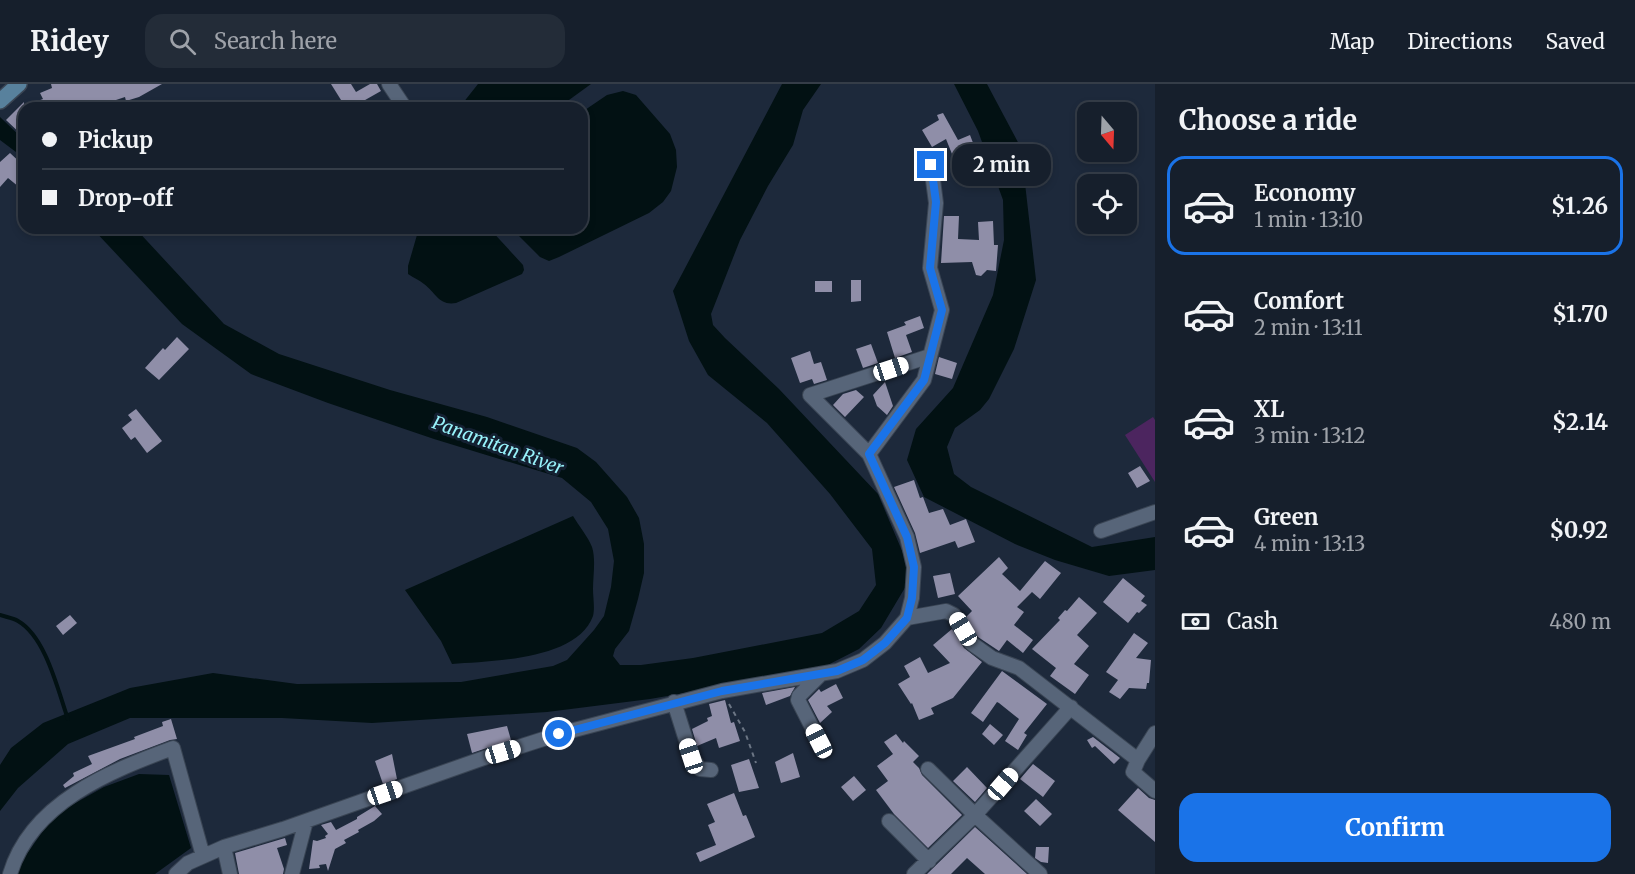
<!DOCTYPE html>
<meta charset="utf-8">
<style>
:root{--surface:#161f2c;--page:#232c38;--text:#f1f3f6;--muted:#9ea2a9;--line:#353d48;--accent:#1a73e8}
body{margin:0;font-family:Merriweather,serif;background:var(--page);color:var(--text);height:100vh;display:flex;flex-direction:column;font-size:22px;white-space:nowrap}
*{box-sizing:border-box;margin:0}
p{font-size:20px;color:var(--muted)}
.icon{flex:none;width:33px;height:33px;fill:none;stroke:currentColor;stroke-width:2;stroke-linecap:round;stroke-linejoin:round}
.map{position:relative;flex:1;overflow:hidden}
.panel{display:flex;flex-direction:column;background:var(--surface);width:480px}
.panel>*{flex:none}
.hud{position:absolute;left:18px;top:18px;width:570px;height:132px;border-radius:18px;box-shadow:0 3px 9px #0003,0 0 0 2px var(--line);display:grid;align-content:center;height:132px;padding:0 24px;background:var(--surface)}
.needle{width:39px;rotate:161deg}
.controls{position:absolute;left:1077px;top:18px;display:grid;gap:12px}
.controls a{display:grid;place-items:center;width:60px;height:60px;border-radius:12px;background:var(--surface);box-shadow:0 3px 9px #0003,0 0 0 2px var(--line);font-size:30px}
.end{position:absolute;width:27px;height:27px;margin:-14px;border:8px solid #1a73e8;background:#fff;box-shadow:0 0 0 3px #fff}
.from{border-radius:50%}
.bubble{position:absolute;height:42px;border-radius:18px;background:var(--surface);box-shadow:0 3px 9px #0003,0 0 0 2px var(--line);font-size:20px;font-weight:700;line-height:42px;text-align:center}
.car{position:absolute;width:18px;height:36px;margin:-18px -9px;border-radius:8px;box-shadow:0 0 4px 2px #0007;background:linear-gradient(#fff 24%,#345 0 40%,#fff 0 76%,#345 0 86%,#fff 0)}
.hud b{display:flex;align-items:center;gap:21px;height:57px;font-size:22px}
.hud b+b{border-top:2px solid var(--line)}
.hud i{width:15px;height:15px;background:var(--text)}
ul{padding:0;list-style:none}
li{display:flex;align-items:center;gap:18px;height:99px;margin:0 12px 9px;padding:0 12px;border:3px solid transparent;border-radius:18px}
li div{flex:1}
li b{display:block;font-size:22px}
li em{font-style:normal;font-weight:700}
li.active{border-color:var(--accent)}
li>.icon{width:54px;height:54px;stroke-width:1.5}
h2{padding:0 24px;font-size:27px;line-height:72px}
.pay{display:flex;align-items:center;gap:15px;height:66px;padding:0 24px;font-size:22px}
.pay p{margin-inline-start:auto}
.action{display:flex;gap:12px;margin-top:auto;padding:12px 24px}
.action a{flex:1;height:69px;border-radius:18px;background:var(--accent);color:#fff;font-size:24px;font-weight:700;line-height:69px;text-align:center}
header{display:flex;align-items:center;gap:36px;box-sizing:border-box;height:84px;padding:0 30px;background:var(--surface);border-bottom:2px solid var(--line)}
header strong{font-size:28px}
nav{display:flex;gap:33px;margin-inline-start:auto;font-size:21px}
.search{width:420px;height:54px;background:var(--page);display:flex;align-items:center;gap:15px;box-sizing:border-box;padding:0 21px;border-radius:18px;color:var(--muted);font-size:22px}
main{display:flex;flex:1;min-height:0}
.map>svg:first-child{display:block}
.green{fill:#4c255f}
.water{fill:#021113}
.lines{fill:none;stroke-linecap:round;stroke-linejoin:round}
.stream{stroke:#021113;stroke-width:4}
.building{fill:#8f8ea8}
.minor-casing{stroke:#3a4554;stroke-width:16}
.secondary-casing{stroke:#3a4554;stroke-width:18}
.path{stroke:#6c7685;stroke-width:2;stroke-dasharray:4.5 4.5;stroke-linecap:butt}
.minor{stroke:#576579;stroke-width:14}
.secondary{stroke:#58819d;stroke-width:15}
.route{stroke:#1a73e8;stroke-width:8}
.labels{text-anchor:middle;dominant-baseline:central;stroke-width:6;stroke-linejoin:round;paint-order:stroke}
.water-label{font-size:18px;font-style:italic;fill:#98f3fb;stroke:#142031}
</style>
<header>
<strong>Ridey</strong>
<div class="search"><svg class="icon" aria-label="search" viewBox="0 0 24 24"><circle cx="10" cy="10" r="6"/><path d="M15 15l6 6"/></svg>Search here</div>
<nav><a>Map</a><a>Directions</a><a>Saved</a></nav>
</header>
<main>
<div class="map">
<svg width="1155" height="790" viewBox="0 0 1155 790">
<rect width="100%" height="100%" fill="#1d293b"/>
<path class="green" d="M1153,333l2,3v62l-30,-47z"/>
<path class="water" d="M478,0h113l-33,24h-99z
M782,0h39l-18,26 -10,35 -25,41 -28,54 -29,74 2,11 12,13 54,51 99,105 30,71 -2,21 -25,42 -22,21 -41,21 -168,29 -103,13 -175,11 -90,-5h-152l-62,26 -50,44 -18,23v-46l11,-17 32,-25 87,-35 83,-15 84,11 164,-2 92,-16 14,-6 27,-30 10,-14 7,-29 3,-26 -6,-32 -17,-27 -29,-24 -128,-39 -106,-36 -77,-29 -69,-50 -90,-96h43l89,96 55,30 111,36 97,27 90,31 19,14 31,35 12,21 5,26v29l-6,26 -9,32 -14,18 -2,7 7,9h21l52,-7 129,-25 37,-22 17,-26 -4,-36 -42,-55 -63,-71 -59,-48 -19,-34 -16,-50z
M954,0h33l34,64 15,132 -22,69 -25,50 -9,11 -25,18 -8,19 7,27 17,13 121,60 63,-10v33l-46,6 -54,-16 -40,-16 -91,-47 -17,-37 9,-31 37,-41 40,-93 11,-55 -1,-40 -25,-69z
M623,7l13,4 34,39 6,16 1,17 -6,24 -8,11 -14,11 -90,44 -10,4 -9,-4 -29,-29h71v-116l25,-17z
M0,33l24,23v18l-24,-18z
M419,144h70l34,37 1,5 -2,4 -66,29c-17,3 -20,-10 -32,-19 -5,-4 -10,-6 -16,-10v-8z
M573,432c6,10 15,21 19,31 4,12 1,29 1,42 0,8 2,19 0,27 -16,44 -101,45 -141,48l-11,-23 -36,-51z
M139,690l30,1 22,73 -36,26h-142l41,-59 50,-28z"/>
<g class="lines">
<path class="stream" d="M0,531c6,2 13,3 18,6 28,16 40,70 50,98"/>
</g>
<path class="building" d="M51,0h111l-23,13 -13,4 -1,-4 -18,6 2,5h-85v29l-18,-17 18,-18v4l19,-7 -3,-6 12,-5z
M331,0h20l5,8 14,-8h7l4,7 -30,17h-5z
M943,29l15,27 12,-5 10,26 -22,8 -12,-30 -14,8 -10,-17 17,-10 -2,-5z
M10,69l14,13v15l-5,6 -11,-9 -8,9v-25z
M944,132h15l-1,23 21,1 -1,-18 15,-1 1,24h4l-2,26 -9,-1 -6,6 -5,-1 -4,-13 -31,1z
M851,196h10v21l-10,1z
M815,197h17v11h-17z
M920,232l4,12 -18,7 6,17 -17,6 -8,-26 19,-7 -2,-3z
M177,253l12,12 -30,31 -14,-12 18,-20 2,2z
M871,260l7,19 -15,5 -7,-19z
M810,267l4,13 7,-2 6,18 -13,4 -2,-5 -12,4 -9,-25z
M939,273l18,6 -5,16 -17,-5z
M885,298l8,24 -6,9 -10,-9 -4,-11z
M856,306l8,7 -19,20 -12,-12 10,-11z
M136,325l26,32 -15,12 -12,-16 -4,3 -9,-12 10,-8 -4,-5z
M1140,382l10,15 -13,7 -9,-15z
M914,396l6,18 3,-1 6,16 14,-4 7,16 16,-6 9,23 -17,6 -3,-7 -35,12 -5,-20 -21,-46z
M999,473l9,11 -6,6 18,17 25,-30 16,12 -21,26 -8,-7 -15,15 7,5 -10,13 19,15 -10,13 -16,-13 -8,11 -21,-14 -12,-20 6,-6 -14,-15z
M950,489l5,21 -17,4 -5,-22z
M1123,494l22,18 -4,5 6,4 -8,8 -2,-1 -9,11 -25,-21z
M1079,513l18,16 -20,22 12,11 -15,18 15,11 -14,19 -25,-18 6,-8 -24,-19 28,-29 -2,-2 7,-8 2,1z
M70,531l7,8 -14,12 -7,-9z
M952,545l12,19 18,14 -29,36 -22,10 3,6 -15,6 -7,-17 -1,1 -13,-20 12,-7 -6,-11 16,-9 8,16 22,-10 -17,-18z
M1134,549l14,10 -12,15 15,2 -2,23h-2l-1,6 -17,-1 -9,11 -11,-7 9,-12 -12,-8z
M1002,587l45,33 -23,29 3,2 -9,15 -13,-9 14,-22 -20,-16 -2,-1 -14,20 -12,-9z
M836,600l7,14 -16,8 5,6 -12,11 -12,-23 11,-11 2,3z
M795,603l-5,9 -24,9 -4,-12z
M725,616l6,23 3,-1 6,19 -21,7 -3,-10 -19,8 -5,-17 16,-8 -1,-3 5,-2 -3,-12z
M171,635l6,20 -7,1 -50,19 -55,29 -2,-3 11,-9 -1,-3 19,-9 -4,-8 47,-17 -1,-2 29,-11 -1,-4z
M990,640l13,11 -9,10 -12,-11z
M507,642l4,14 -39,13 -5,-19z
M896,650l7,9 1,-2 15,15 -6,6 6,6 3,7 40,40 -34,33 -34,-34 -18,-24 12,-9 -11,-15 16,-12 -9,-12z
M1093,653l27,21 -6,6 -19,-18 -3,2 -5,-8z
M793,669l7,24 -19,6 -6,-21z
M392,670l5,25 -14,5 -8,-23z
M749,675l10,29 -20,4 -8,-27z
M1033,680l22,17 -12,16 -23,-18z
M967,683l20,21 -12,14 -22,-21z
M854,692l12,14 -13,11 -12,-14z
M1138,704l11,10 6,2v42l-37,-32z
M734,709l9,23 3,-1 9,22 -55,25 -4,-9 20,-8 -8,-20 7,-3 -8,-18z
M1036,715l16,15 -12,12 -16,-15z
M375,722l7,8 -8,7 -16,9 1,2 -15,8 2,3 -11,6 -7,22 -2,-7 -7,1 1,3 -11,1 4,-29 4,1 9,-3 -1,-2 3,-2 -7,-9 10,-3 5,8 21,-11v-2z
M975,743l52,47h-42l-18,-16 -16,16h-24z
M285,754l2,7 -10,3 7,21 -1,5h-44l-4,-21z
M1036,763h13l-1,16 -7,-1 -6,-4z"/>
<g class="lines">
<g class="minor-casing">
<path id="minor" d="M389,0l16,24
M869,370l55,-74 18,-70 -12,-42 6,-65 -5,-38
M1101,447l54,-19
M907,534l39,-7 8,4 17,28 21,15 27,10 119,92 17,-27
M674,618l17,54 9,13 11,1
M819,657l-21,-41 1,-4 21,-21
M1138,676l-5,12 22,19
M928,685l47,46 96,-108
M889,737l40,40
M224,763l6,27
M10,790c21,-71 100,-103 163,-126l30,108
M176,790l12,-11 36,-16 59,-18 201,-71 75,-24 163,-43 115,-20 26,-11 22,-17 22,-25 5,-20 2,-31 -7,-30 -38,-83 -59,-59 120,-39
M292,790l14,-53
M914,790l61,-59 65,59"/>
</g>
<g class="secondary-casing">
<path id="secondary" d="M0,17l19,-17"/>
</g>
<path class="path" d="M729,620l16,28 11,31"/>
<use href="#minor" class="minor"/>
<use href="#secondary" class="secondary"/>
</g>
<g class="lines">
<path class="route" d="M559,650l163,-43 115,-20 26,-11 22,-17 22,-25 5,-20 2,-31 -7,-30 -38,-83 55,-74 18,-70 -12,-42 6,-66 -5,-37"/>
</g>
<g class="labels">
<g class="water-label">
<text transform="translate(498 361) rotate(20)">Panamitan River</text>
</g>
</g>
</svg>
<div class="controls">
<a><svg class="needle" viewBox="-14 -14 28 28"><path d="M0-13l5 13h-10z" fill="#e53935"/><path d="M0 13l5-13h-10z" fill="#9ea2a9"/></svg></a>
<a><svg class="icon" aria-label="locate" viewBox="0 0 24 24"><circle cx="12" cy="12" r="6"/><path d="M12 2v4M12 18v4M2 12h4M18 12h4"/></svg></a>
</div>
<i class="end from" style="left:559px;top:650px"></i>
<i class="end" style="left:931px;top:81px"></i>
<div class="bubble" style="left:952px;top:60px;width:99px">2 min</div>
<i class="car" style="left:891px;top:285px;rotate:72deg"></i>
<i class="car" style="left:963px;top:545px;rotate:329deg"></i>
<i class="car" style="left:819px;top:657px;rotate:333deg"></i>
<i class="car" style="left:503px;top:668px;rotate:73deg"></i>
<i class="car" style="left:691px;top:672px;rotate:342deg"></i>
<i class="car" style="left:1003px;top:700px;rotate:41deg"></i>
<i class="car" style="left:385px;top:709px;rotate:71deg"></i>
<div class="hud">
<b><i class="from"></i>Pickup</b>
<b><i></i>Drop-off</b>
</div>
</div>
<section class="panel">
<h2>Choose a ride</h2>
<ul>
<li class="active"><svg class="icon" aria-label="car" viewBox="0 0 24 24"><path d="M5 17H2v-5l4-1 3-4h7l3 4 3 1v5h-3M9 17h6M6 11h13"/><circle cx="7" cy="17" r="2"/><circle cx="17" cy="17" r="2"/></svg><div><b>Economy</b><p>1 min · 13:10</p></div><em>$1.26</em></li>
<li><svg class="icon" aria-label="car" viewBox="0 0 24 24"><path d="M5 17H2v-5l4-1 3-4h7l3 4 3 1v5h-3M9 17h6M6 11h13"/><circle cx="7" cy="17" r="2"/><circle cx="17" cy="17" r="2"/></svg><div><b>Comfort</b><p>2 min · 13:11</p></div><em>$1.70</em></li>
<li><svg class="icon" aria-label="car" viewBox="0 0 24 24"><path d="M5 17H2v-5l4-1 3-4h7l3 4 3 1v5h-3M9 17h6M6 11h13"/><circle cx="7" cy="17" r="2"/><circle cx="17" cy="17" r="2"/></svg><div><b>XL</b><p>3 min · 13:12</p></div><em>$2.14</em></li>
<li><svg class="icon" aria-label="car" viewBox="0 0 24 24"><path d="M5 17H2v-5l4-1 3-4h7l3 4 3 1v5h-3M9 17h6M6 11h13"/><circle cx="7" cy="17" r="2"/><circle cx="17" cy="17" r="2"/></svg><div><b>Green</b><p>4 min · 13:13</p></div><em>$0.92</em></li>
</ul>
<div class="pay"><svg class="icon" aria-label="cash" viewBox="0 0 24 24"><path d="M3 7h18v10H3z"/><circle cx="12" cy="12" r="2"/></svg>Cash<p>480 m</p></div>
<div class="action"><a>Confirm</a></div>
</section>
</main>
